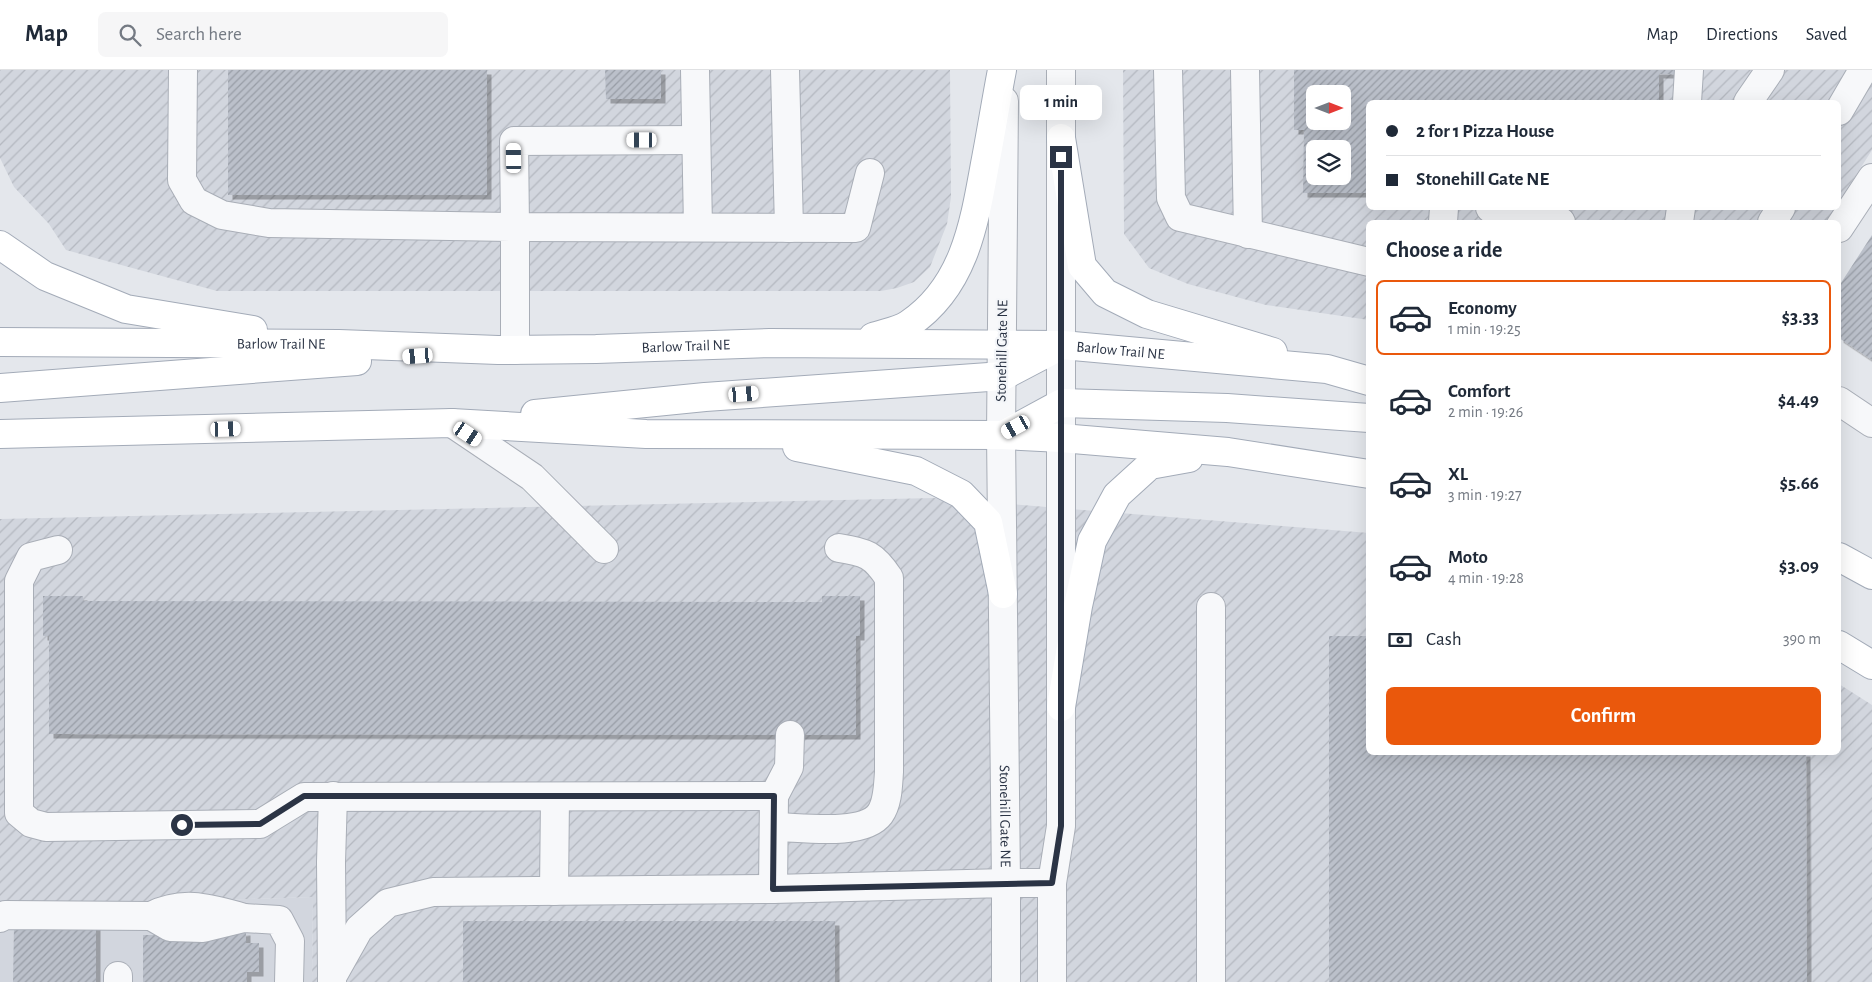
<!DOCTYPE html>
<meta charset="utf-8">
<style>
:root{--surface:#fff;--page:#f6f6f7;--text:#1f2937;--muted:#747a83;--line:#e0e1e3;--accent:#ea580c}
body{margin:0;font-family:"Alegreya Sans",sans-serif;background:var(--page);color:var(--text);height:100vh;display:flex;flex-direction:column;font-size:19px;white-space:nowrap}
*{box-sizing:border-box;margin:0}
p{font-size:16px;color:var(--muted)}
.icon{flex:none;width:28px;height:28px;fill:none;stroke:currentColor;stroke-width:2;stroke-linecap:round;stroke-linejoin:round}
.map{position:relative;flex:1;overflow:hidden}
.sheet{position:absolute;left:1366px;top:150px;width:475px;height:535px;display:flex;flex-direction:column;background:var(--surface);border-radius:8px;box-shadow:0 5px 20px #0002}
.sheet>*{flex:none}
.hud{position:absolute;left:1366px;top:30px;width:475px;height:110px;border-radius:8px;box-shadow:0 5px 20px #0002;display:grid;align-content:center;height:110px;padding:0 20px;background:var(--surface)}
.needle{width:32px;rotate:90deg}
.buttons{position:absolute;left:1306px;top:15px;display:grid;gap:10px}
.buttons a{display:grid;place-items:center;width:45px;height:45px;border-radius:8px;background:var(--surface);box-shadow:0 5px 20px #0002;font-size:25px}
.end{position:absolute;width:22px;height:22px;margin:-11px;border:6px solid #2b3445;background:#fff;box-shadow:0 0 0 2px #fff}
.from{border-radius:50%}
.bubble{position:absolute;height:35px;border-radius:8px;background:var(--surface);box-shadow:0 5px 20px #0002;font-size:16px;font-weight:700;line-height:35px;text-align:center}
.car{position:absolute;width:15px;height:30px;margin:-15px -8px;border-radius:6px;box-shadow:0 0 4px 1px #0007;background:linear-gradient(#fff 24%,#345 0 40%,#fff 0 76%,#345 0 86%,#fff 0)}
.hud b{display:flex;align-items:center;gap:18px;height:48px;font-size:19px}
.hud b+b{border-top:1px solid var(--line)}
.hud i{width:12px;height:12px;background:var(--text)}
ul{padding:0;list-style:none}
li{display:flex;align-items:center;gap:15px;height:75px;margin:0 10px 8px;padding:0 10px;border:2px solid transparent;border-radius:8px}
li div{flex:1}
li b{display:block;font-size:19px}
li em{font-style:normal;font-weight:700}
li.current{border-color:var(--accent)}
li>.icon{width:45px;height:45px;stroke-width:1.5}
h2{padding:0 20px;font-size:22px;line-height:60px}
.pay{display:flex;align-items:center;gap:12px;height:55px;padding:0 20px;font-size:19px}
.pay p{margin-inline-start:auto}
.button{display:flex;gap:10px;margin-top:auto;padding:10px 20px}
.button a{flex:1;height:58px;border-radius:8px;background:var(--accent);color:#fff;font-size:20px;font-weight:700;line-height:58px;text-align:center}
header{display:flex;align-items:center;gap:30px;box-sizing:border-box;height:70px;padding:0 25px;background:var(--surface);border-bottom:1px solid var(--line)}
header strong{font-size:24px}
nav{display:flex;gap:28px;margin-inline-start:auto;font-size:18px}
.search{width:350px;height:45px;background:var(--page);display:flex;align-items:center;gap:12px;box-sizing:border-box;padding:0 18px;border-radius:8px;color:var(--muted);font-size:19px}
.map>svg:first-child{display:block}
.built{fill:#d2d6de}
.industrial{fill:url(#industrial-furrows);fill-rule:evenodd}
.building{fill:url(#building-hatch);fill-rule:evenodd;filter:url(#shadow)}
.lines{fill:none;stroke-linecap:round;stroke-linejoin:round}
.minor-casing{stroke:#a9aeb7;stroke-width:30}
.major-casing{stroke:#a3abb8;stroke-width:30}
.minor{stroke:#f7f8fa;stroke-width:28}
.major{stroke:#fff;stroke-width:28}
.route{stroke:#2b3445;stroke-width:6}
.labels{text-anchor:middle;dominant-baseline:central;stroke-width:4.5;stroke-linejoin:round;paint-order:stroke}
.street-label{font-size:15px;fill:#2b3445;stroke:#f4f6f9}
</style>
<header>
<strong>Map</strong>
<div class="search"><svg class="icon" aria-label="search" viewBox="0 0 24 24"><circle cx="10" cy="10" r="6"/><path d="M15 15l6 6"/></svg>Search here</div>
<nav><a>Map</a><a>Directions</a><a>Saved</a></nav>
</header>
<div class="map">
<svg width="1872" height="912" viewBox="0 0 1872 912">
<defs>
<pattern id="industrial-furrows" width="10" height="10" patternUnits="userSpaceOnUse" patternTransform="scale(1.25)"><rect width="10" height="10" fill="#d2d6de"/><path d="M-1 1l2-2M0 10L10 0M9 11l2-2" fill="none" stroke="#b4b8c0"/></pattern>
<pattern id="building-hatch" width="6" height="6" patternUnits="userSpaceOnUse" patternTransform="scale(1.25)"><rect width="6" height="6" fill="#bbc0ca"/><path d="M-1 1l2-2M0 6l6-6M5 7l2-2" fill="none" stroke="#989da6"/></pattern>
<filter id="shadow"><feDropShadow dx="4.5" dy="4.5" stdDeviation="0" flood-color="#0004"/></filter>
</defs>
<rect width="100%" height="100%" fill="#e4e7ec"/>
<path class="built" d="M313,827l-1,85h-312v-75z"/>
<path class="industrial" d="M0,0h950l1,127 -4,27 -17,43 -16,15 -17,6 -16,3h-664l-151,-41 -17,-26 -35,-37 -14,-29z
M1123,0h749v80l-33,52v-100h-470v106h467l-10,14h-457v98l-103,-15 -78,-21 -39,-16 -25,-34zM1315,24h27v27h-27zM1315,79h27v27h-27z
M934,428l435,35v219h470v-68l33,21v277h-1560l1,-85 -313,10v-388z"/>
<path class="building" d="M228,0h259v125h-259z
M605,0h56v29h-55z
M1294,0h382v4h-17v28h-290v91h-66l1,-63h-10zM1315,24h27v27h-27zM1315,79h27v27h-27z
M1872,165v125l-33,-22v-52z
M43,526h40v5l695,1h44v-6h38v40h-4v99l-807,-1v-98h-6z
M1329,566h40v116h437l1,230h-478z
M463,851h372v61h-372z
M96,855v57h-83l1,-56z
M246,861v12h13v29h-12v10h-104v-47h74z"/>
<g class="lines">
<g class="minor-casing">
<g id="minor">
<path d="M183,0l-1,110 12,21 28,14 47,8 246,4v123"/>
<path d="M695,0l3,157"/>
<path d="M785,0l4,158"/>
<path d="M1168,0l3,128 9,19 189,45"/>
<path d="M1245,0l3,164"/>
<path id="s1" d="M1004,31l-3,334 5,448h46l9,-57v-756"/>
<path d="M1687,32l2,-32"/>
<path d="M1748,32l22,-32"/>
<path d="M1839,41l24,-41"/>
<path d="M696,70l-182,1 1,86 341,1 14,-55"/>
<path d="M1490,138l71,14"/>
<path d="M1443,152l1,-14"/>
<path d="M1679,152l2,-14"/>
<path d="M1772,152l9,-14"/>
<path d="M1839,158l33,-50"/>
<path d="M1839,331l33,22"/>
<path d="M452,353l80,54 72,72"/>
<path d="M58,480l-27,7 -12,24v232l12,10 15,4 214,-3 44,-27 470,-1"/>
<path d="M1211,537v375"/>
<path d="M774,757c26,0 89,10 106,-13 8,-11 8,-29 9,-42v-194c-15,-23 -23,-26 -50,-30"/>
<path d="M1052,813v99"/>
<path d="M773,819l1,-93 15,-29 1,-32"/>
<path d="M554,821l1,-94"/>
<path d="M151,846c32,-16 57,-8 90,1"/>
<path d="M0,848l5,-3 146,1 19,11 33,1 41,-10 35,2 11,21 -1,41"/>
<path d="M332,904l-1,-112 2,-66"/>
<path d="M118,906v6"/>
<path d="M332,912v-5l27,-48 29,-26 45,-11 340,-3 233,-6v99"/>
</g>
</g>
<g class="major-casing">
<g id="major">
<path d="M1061,68l21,128 23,27 42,21 126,38"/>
<path d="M0,175l45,31 81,33 127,21"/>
<path d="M873,267c11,-4 26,-6 36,-13 55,-37 65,-99 76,-160 6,-31 11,-63 17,-94"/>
<path id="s2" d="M0,272l339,2 159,6 98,-1 174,-6 292,2 265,24 42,12"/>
<path d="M0,318l357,-27"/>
<path d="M535,344l170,-17 298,-21 55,-29"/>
<path d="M0,364l452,-11 194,11 355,1 60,3 167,14 141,22"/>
<path d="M1003,365l59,-32 165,5 142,10"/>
<path d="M797,377l119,24 45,23 27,28 15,72"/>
<path d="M1839,487l33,18"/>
<path d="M1839,575l33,20"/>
<path d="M1061,637l17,-101 14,-65 25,-46 33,-30 39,-7"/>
</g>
</g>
<use href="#minor" class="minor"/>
<use href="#major" class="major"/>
</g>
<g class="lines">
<path class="route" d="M182,755l78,-1 44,-28h470l-1,93 279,-6 9,-57v-669"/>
</g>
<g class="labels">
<g class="street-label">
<text stroke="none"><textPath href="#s2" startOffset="281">Barlow Trail NE</textPath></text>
<text stroke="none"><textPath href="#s2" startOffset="686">Barlow Trail NE</textPath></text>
<text transform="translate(1002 281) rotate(-89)">Stonehill Gate NE</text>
<text stroke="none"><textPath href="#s2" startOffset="1121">Barlow Trail NE</textPath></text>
<text stroke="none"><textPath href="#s1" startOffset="715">Stonehill Gate NE</textPath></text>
</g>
</g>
</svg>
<div class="buttons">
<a><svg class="needle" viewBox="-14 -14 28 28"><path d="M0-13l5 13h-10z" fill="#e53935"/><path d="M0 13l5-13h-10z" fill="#747a83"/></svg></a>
<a><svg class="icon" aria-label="layers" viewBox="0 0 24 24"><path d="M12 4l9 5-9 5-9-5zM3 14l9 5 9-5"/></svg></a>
</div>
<i class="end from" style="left:182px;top:755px"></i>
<i class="end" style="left:1061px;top:87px"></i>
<div class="bubble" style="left:1020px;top:15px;width:82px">1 min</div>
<i class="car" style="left:642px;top:70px;rotate:270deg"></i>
<i class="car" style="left:514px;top:88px;rotate:359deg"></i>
<i class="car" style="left:418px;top:286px;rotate:266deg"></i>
<i class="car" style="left:744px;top:324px;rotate:86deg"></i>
<i class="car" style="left:1016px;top:357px;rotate:241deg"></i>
<i class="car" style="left:226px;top:359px;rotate:88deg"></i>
<i class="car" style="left:468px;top:364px;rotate:124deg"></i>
<div class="hud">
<b><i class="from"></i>2 for 1 Pizza House</b>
<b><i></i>Stonehill Gate NE</b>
</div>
<section class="sheet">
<h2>Choose a ride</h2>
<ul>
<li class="current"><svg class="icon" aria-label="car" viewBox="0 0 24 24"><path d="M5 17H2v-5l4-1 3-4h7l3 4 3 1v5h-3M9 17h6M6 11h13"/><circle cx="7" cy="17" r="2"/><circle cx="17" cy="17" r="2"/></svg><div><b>Economy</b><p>1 min · 19:25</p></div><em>$3.33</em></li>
<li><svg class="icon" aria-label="car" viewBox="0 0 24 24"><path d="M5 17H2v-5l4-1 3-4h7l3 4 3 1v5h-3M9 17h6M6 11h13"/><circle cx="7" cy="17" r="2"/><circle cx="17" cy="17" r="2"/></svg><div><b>Comfort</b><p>2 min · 19:26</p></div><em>$4.49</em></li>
<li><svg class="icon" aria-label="car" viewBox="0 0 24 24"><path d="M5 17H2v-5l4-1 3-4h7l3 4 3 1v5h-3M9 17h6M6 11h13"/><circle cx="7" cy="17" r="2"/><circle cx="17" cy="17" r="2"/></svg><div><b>XL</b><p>3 min · 19:27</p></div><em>$5.66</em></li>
<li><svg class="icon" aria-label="car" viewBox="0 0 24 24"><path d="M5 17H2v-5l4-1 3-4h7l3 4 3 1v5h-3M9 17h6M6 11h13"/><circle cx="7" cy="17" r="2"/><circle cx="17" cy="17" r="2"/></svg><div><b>Moto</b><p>4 min · 19:28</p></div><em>$3.09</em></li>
</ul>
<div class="pay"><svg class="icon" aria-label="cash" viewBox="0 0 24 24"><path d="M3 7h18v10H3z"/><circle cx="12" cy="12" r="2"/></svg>Cash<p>390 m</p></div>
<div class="button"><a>Confirm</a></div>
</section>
</div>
